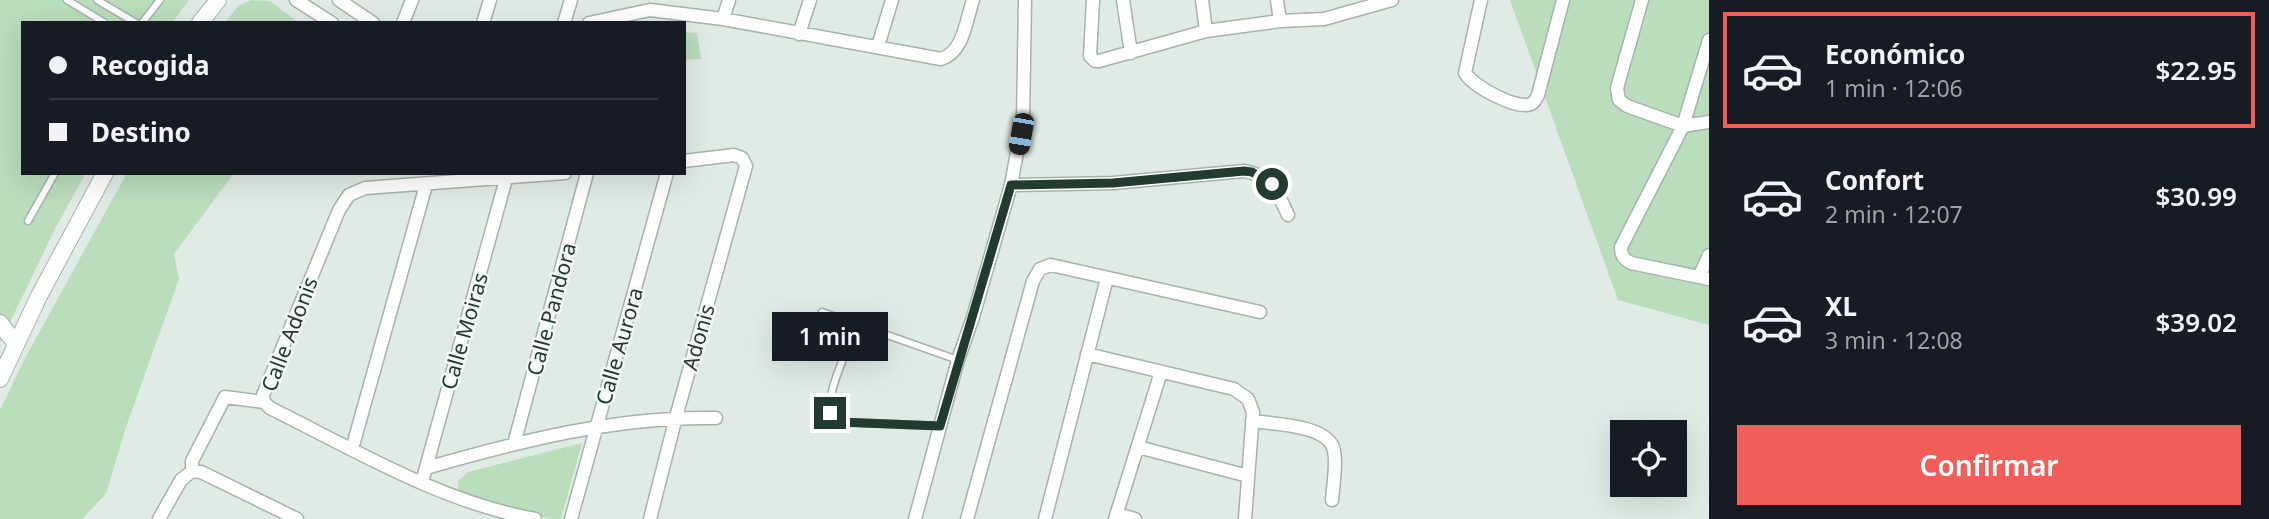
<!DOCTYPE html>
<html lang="es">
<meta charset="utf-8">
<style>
:root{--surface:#171b24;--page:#242831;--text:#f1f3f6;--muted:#9ea1a6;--line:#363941;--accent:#f15e59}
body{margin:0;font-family:"Noto Sans",sans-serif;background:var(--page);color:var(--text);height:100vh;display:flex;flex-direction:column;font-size:26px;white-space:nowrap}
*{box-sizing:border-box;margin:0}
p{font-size:23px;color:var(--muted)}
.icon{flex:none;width:38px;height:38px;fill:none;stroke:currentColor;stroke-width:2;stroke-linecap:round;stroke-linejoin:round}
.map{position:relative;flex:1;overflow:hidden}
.drawer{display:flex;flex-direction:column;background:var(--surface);width:560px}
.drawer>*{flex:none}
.hud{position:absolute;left:21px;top:21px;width:665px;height:154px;border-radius:0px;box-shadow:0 7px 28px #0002;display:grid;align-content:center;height:154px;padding:0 28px;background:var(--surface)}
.fabs{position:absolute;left:1610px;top:420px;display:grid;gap:14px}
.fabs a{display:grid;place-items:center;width:77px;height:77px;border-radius:0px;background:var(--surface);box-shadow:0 7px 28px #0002;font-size:35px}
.end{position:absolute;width:32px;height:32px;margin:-16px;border:9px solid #213c2f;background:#fff;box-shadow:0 0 0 4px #fff}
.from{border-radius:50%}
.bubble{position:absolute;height:49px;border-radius:0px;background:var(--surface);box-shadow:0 7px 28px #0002;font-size:23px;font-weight:600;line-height:49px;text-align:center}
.car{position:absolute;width:21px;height:42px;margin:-21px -10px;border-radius:9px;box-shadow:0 0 5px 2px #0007;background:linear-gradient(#222 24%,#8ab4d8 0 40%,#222 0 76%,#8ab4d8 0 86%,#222 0)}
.hud b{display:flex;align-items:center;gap:24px;height:66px;font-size:26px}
.hud b+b{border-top:2px solid var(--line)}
.hud i{width:18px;height:18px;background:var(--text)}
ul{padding:12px 0 0;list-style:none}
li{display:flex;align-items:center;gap:21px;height:116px;margin:0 14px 10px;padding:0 14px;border:4px solid transparent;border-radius:0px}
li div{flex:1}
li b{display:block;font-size:26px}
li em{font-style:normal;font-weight:600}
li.active{border-color:var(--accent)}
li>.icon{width:63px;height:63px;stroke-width:1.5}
.button{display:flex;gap:14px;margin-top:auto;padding:14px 28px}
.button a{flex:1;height:80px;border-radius:0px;background:var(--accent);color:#fff;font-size:28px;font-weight:600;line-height:80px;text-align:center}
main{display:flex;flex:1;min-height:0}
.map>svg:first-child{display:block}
.green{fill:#baddbc}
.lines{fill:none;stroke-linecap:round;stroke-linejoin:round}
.service-casing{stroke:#a4b3ab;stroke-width:9}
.minor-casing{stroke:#a4b3ab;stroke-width:15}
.tertiary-casing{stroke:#a4b3ab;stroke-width:18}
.service{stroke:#fff;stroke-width:6}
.minor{stroke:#fff;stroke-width:12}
.tertiary{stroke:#fff;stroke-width:16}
.route{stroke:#213c2f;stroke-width:9}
.labels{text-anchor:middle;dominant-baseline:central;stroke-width:5;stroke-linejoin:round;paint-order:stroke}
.street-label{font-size:21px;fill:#213c2f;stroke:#f1f8f3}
</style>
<main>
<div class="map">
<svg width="1709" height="519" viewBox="0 0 1709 519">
<rect width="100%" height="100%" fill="#e1ebe5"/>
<path class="green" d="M0,0h189l-17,23h-149v150h63l-29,52 -57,118z
M251,0l19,1 29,22h-74l13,-17z
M1510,0h199v325l-91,-25z
M684,32l13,1 4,26 -17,1z
M127,173h107l-60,81 5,25 -53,148 -20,67 -24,25h-82v-109l25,-52z
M582,443l-21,76h-10l-59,-13 -33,-14 -1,-11 10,-9z"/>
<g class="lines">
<g class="service-casing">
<path id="service" d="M67,0l38,23
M97,0l39,23
M142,23l18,-23
M28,221l27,-48
M822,312l136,48
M857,326c-7,17 -34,73 -26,89 2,4 4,5 8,7l101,4"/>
</g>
<g class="minor-casing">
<path id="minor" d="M296,0l36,23
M339,0l34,23
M1093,0l-3,56 5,5h4l107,-30 74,-10 44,-2 68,-19
M1123,0l8,53
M1202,0l4,31
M1277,0l3,21
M1481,0l-16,73c8,13 51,37 66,31 4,-2 5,-5 7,-9l25,-95
M1642,0l-25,88 2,12 8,6 56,20 26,-4
M723,19l6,-19
M403,23l9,-23
M483,23l7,-23
M564,23l7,-23
M589,23l61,-13 73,9 218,40c23,-7 25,-39 32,-59
M799,34l11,-34
M1709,40l-26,86 -62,121c0,9 3,12 10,16l78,16
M878,46l14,-46
M1011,185l102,-2 131,-12c26,4 34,22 44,44
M1699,277l10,-22
M1087,354l147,35 14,10 5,13 -8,107
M1252,421c22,3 78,4 82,30 3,14 -1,34 -2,49
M514,444l73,-271
M1138,447l110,29
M352,449l74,-264
M426,468c94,-27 191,-52 290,-50
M192,471v-10l33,-64 39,5
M422,482l84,-303
M1117,514l18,5
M159,519l22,-39 11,-9 9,1 96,47
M535,519c-94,-17 -180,-69 -265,-111l-6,-6 -1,-7 76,-185 10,-15 16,-7 200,-15
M571,519l96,-346
M650,519l26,-102 70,-251 -4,-8 -8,-3 -50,6
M915,519l43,-159 15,-43 38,-132 12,-65 2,-120
M967,519l66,-238 7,-12 11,-4 209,47
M1045,519l62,-241
M1115,519l46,-147"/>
</g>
<g class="tertiary-casing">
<path id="tertiary" d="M200,23l18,-23
M0,323l16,21
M0,379l39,-83 66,-123"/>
</g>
<use href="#service" class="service"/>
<use href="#minor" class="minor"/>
<use href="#tertiary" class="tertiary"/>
</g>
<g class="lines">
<path class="route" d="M830,413l9,9 101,4 71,-241 102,-2 131,-12 8,1 20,12"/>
</g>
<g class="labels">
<g class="street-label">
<text transform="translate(551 309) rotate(-75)">Calle Pandora</text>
<text transform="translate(464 331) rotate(-74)">Calle Moiras</text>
<text transform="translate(289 334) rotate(-69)">Calle Adonis</text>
<text transform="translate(698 337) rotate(-74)">Adonis</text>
<text transform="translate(619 346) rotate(-74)">Calle Aurora</text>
</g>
</g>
</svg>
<div class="fabs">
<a><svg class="icon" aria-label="locate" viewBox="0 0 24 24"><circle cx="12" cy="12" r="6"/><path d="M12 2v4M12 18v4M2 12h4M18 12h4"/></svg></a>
</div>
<i class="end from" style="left:1272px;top:184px"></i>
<i class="end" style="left:830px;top:413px"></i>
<div class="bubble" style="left:772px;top:312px;width:116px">1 min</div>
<i class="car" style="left:1021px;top:134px;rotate:190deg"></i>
<div class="hud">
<b><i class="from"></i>Recogida</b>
<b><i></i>Destino</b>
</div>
</div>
<section class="drawer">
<ul>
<li class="active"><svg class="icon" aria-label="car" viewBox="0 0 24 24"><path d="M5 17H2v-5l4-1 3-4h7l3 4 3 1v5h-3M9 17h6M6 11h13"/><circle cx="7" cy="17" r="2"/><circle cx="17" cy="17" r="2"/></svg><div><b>Económico</b><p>1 min · 12:06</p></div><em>$22.95</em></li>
<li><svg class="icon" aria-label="car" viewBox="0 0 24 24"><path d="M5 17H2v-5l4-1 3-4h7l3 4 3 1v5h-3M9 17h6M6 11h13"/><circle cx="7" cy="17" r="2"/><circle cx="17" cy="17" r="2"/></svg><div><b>Confort</b><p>2 min · 12:07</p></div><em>$30.99</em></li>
<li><svg class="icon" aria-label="car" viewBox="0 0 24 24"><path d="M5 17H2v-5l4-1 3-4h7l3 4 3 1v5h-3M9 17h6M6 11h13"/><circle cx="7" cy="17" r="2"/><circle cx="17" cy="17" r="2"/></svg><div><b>XL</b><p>3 min · 12:08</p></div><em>$39.02</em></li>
</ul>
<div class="button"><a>Confirmar</a></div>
</section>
</main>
